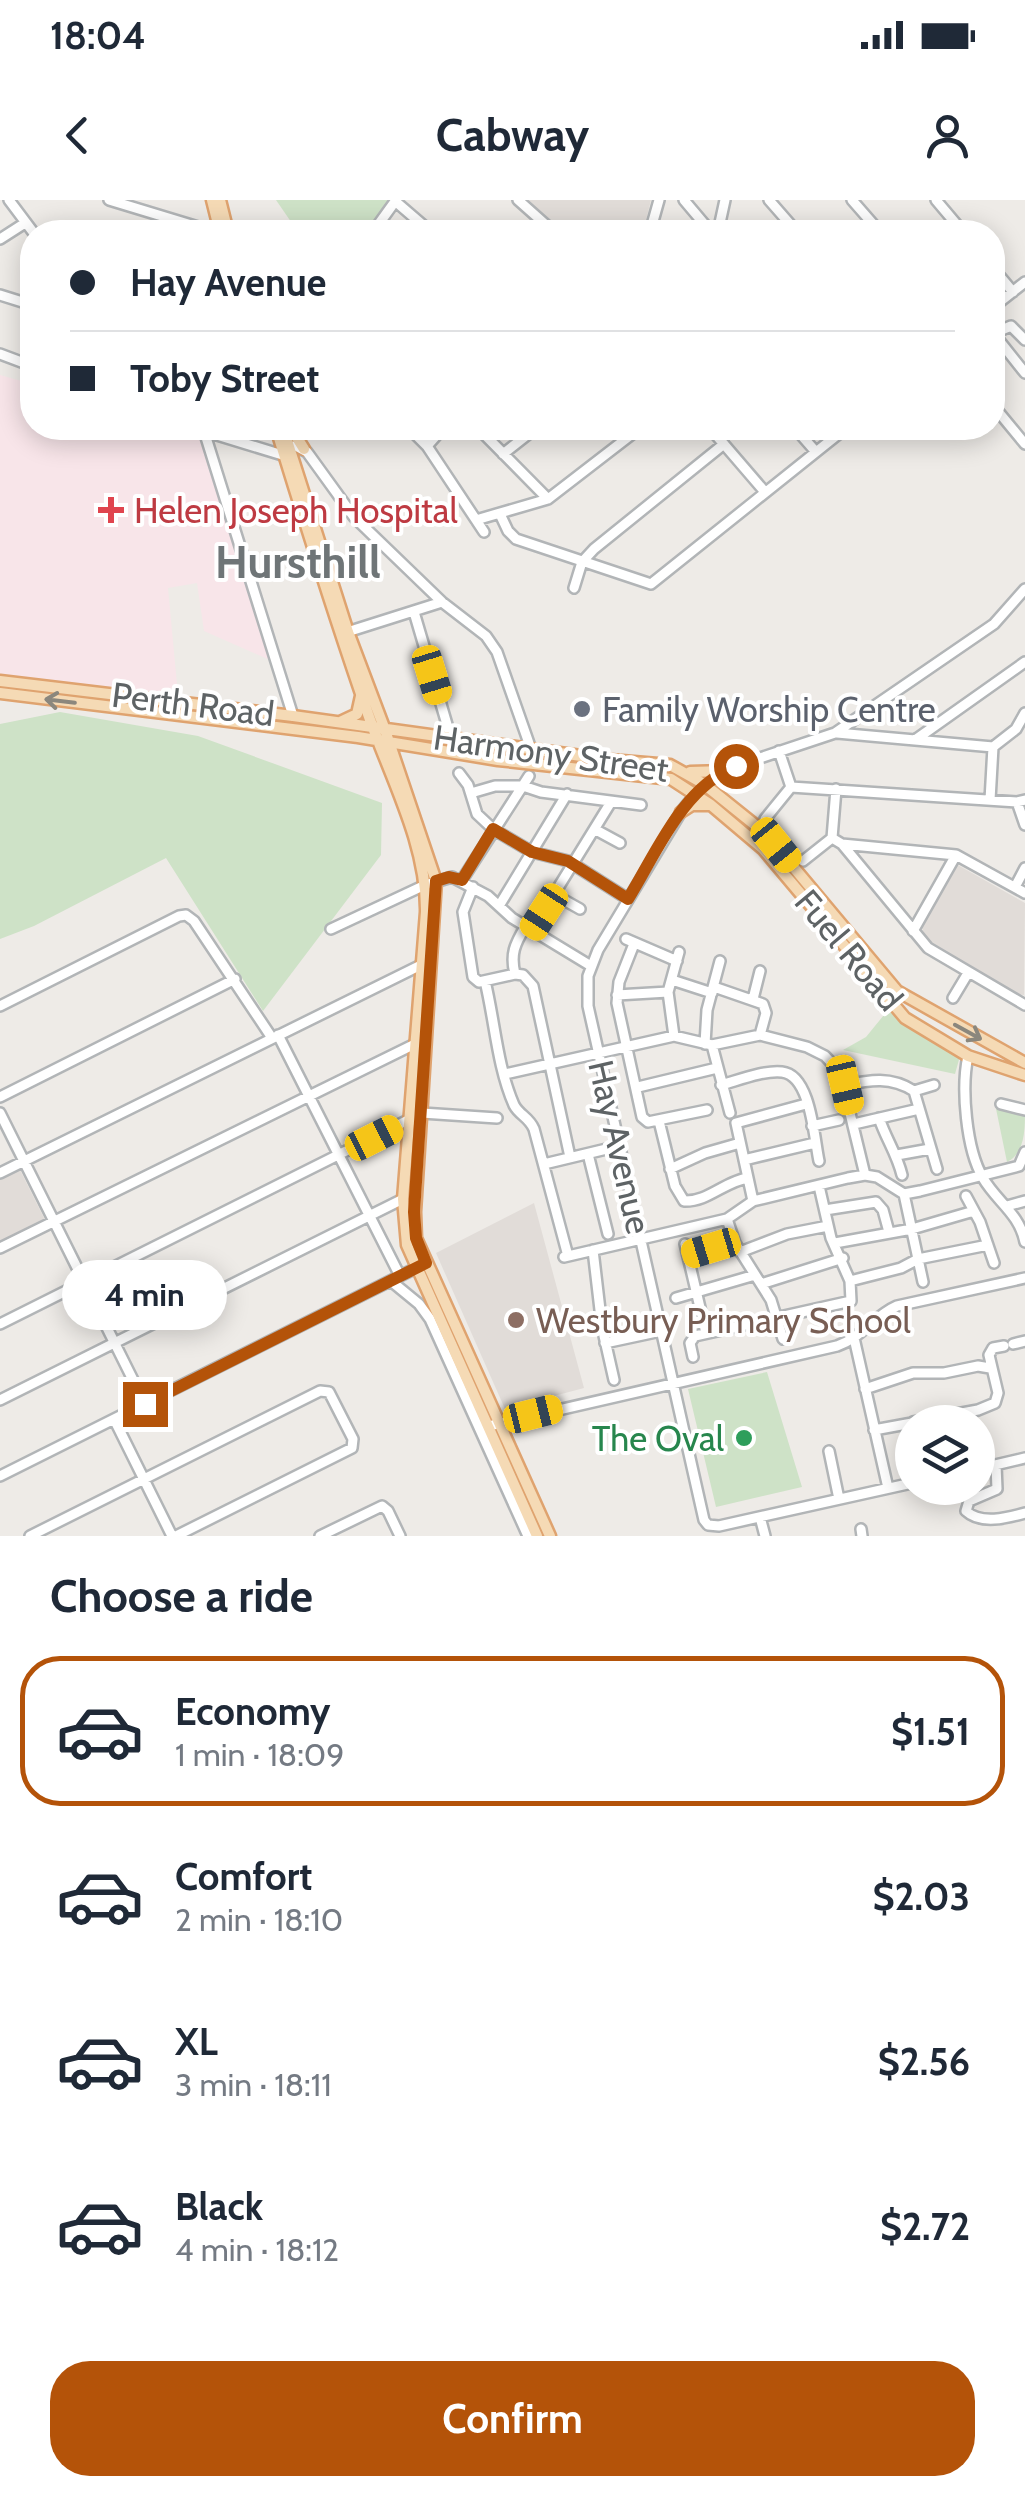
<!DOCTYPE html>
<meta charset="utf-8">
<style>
:root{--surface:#fff;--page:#f2f2f3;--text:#1f2937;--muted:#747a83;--line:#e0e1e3;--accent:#b45309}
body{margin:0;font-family:Cabin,sans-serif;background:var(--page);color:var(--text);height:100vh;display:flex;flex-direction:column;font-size:38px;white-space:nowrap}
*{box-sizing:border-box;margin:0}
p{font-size:32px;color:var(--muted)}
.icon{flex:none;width:55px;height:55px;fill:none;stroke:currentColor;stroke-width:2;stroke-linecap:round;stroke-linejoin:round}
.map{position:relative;height:1336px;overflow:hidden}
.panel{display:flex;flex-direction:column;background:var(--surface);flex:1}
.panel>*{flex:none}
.hud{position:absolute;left:20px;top:20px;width:985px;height:220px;border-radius:40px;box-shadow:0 5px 25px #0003;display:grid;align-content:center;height:220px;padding:0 50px;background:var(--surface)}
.fabs{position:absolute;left:895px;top:1205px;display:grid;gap:20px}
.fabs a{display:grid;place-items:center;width:100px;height:100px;border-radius:50%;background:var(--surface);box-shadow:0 5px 25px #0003;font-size:50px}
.end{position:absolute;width:45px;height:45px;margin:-22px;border:12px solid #b45309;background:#fff;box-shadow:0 0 0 5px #fff}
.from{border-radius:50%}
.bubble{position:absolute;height:70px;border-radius:35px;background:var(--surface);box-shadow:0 5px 25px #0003;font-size:32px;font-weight:800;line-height:70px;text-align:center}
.car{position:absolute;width:30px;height:60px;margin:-30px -15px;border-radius:12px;box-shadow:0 0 8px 2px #0007;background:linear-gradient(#f5c518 24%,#345 0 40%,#f5c518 0 76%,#345 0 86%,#f5c518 0)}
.hud b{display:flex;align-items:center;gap:35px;height:95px;font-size:38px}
.hud b+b{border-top:2px solid var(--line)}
.hud i{width:25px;height:25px;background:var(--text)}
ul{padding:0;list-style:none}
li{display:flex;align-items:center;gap:30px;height:150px;margin:0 20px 15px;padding:0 30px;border:5px solid transparent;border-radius:40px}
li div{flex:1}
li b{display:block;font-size:38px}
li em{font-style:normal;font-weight:800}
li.selected{border-color:var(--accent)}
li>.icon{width:90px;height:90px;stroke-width:1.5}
h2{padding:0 50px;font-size:45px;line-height:120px}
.button{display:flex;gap:20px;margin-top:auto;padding:20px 50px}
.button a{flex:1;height:115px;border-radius:40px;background:var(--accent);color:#fff;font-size:40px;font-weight:800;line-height:115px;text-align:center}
.status{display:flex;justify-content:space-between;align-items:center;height:70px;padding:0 50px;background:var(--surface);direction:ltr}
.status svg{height:28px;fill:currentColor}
header{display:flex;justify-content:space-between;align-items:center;height:130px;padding:0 50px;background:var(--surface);font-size:45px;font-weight:800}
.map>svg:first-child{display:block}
.education{fill:#e1dcd8}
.medical{fill:#f8e5e9}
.park{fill:#cee2c7}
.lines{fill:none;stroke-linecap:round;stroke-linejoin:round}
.minor-casing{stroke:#b2b5b7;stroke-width:14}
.major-casing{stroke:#dfa36f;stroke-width:15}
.minor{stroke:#fff;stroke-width:9}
.major{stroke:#f5dab5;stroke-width:10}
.oneway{stroke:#8b877d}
.route{stroke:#b45309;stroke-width:12}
.health-dot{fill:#e0444e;stroke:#fff;stroke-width:4}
.worship-dot{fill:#6b7280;stroke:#fff;stroke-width:4}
.education-dot{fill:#8d6e63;stroke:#fff;stroke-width:4}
.leisure-dot{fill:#2e9e5b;stroke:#fff;stroke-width:4}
.labels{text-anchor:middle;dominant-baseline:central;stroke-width:8;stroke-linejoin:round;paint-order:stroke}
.health-label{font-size:35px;fill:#be3a42;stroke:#fff;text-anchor:start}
.street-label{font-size:35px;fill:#5e6365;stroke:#fff}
.worship-label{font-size:35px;fill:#5b616d;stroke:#fff;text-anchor:start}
.education-label{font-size:35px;fill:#785e54;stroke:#fff;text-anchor:start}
.leisure-label{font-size:35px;fill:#27864d;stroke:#fff;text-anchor:end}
.district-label{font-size:45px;font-weight:bold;fill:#6f7577;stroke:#fff}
</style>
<div class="status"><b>18:04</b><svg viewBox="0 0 49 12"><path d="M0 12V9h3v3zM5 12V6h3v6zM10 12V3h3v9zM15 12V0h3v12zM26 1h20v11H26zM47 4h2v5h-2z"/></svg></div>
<header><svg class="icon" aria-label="back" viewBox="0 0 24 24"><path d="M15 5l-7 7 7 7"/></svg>Cabway<svg class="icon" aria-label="person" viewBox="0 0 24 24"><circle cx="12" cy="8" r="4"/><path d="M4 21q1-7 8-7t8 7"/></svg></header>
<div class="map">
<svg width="1025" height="1336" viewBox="0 0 1025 1336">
<rect width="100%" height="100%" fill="#eeebe7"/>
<path class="education" d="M526,0h125l-8,32h-80z
M956,664l69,39 -1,92 -8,-1 -90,-52 -5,-19z
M20,970l25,50 -45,23v-63z
M534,1003l50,185 -79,21 -69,-156z"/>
<path class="medical" d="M0,175l32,9v44h148l19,10 73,223 -68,-30 -7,-48 -29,5 10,107 -178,-20z"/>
<path class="park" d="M276,0h114l-24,32h-68z
M60,512l138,24 184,67 -1,52 -118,156 -97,-153 -132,68 -34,13v-215z
M888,810l13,12 59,34 -5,18 -112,-24 23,-13z
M995,904l30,6c0,20 0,43 -18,52z
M767,1172l35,115 -86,20 -28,-118z"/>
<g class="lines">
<g class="minor-casing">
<path id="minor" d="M9,0l24,32
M109,0l99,30 17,1
M518,0l36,32
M684,0l27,32
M769,0l28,32
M852,0l28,32
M936,0l27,32
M395,1l36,31
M373,32l23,-32
M650,32l9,-32
M718,32l7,-32
M0,39l25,-16
M992,67l21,25
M0,95l32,10
M992,108l33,-26
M992,134l19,-8 14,14
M994,134l31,39
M0,154l32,12
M992,204l33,40
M194,228l95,29
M409,228l18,18 57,86
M478,228l70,71
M710,228l55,64
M795,228l21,24
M204,231l89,285
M427,246l16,-18
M283,247l13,-1 11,6 47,65 88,85 44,34 11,16 34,97
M503,254l33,-26
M500,314l8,17 8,8 135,45 195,-156
M476,320l72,-21 92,-71
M574,388l8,-26 12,-13 130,-105
M414,412l37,126
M344,433l98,-31
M837,533l156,14
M915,540l110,-78
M993,547l23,-18 9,-16
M459,573l9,12 9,29 16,15 39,23 36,9 60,38
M791,587l226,15 8,-2
M471,593l24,-7h28l18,6 100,13
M990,600l3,-53
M1017,602l8,23
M765,619l26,-32 -12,-36
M596,630l24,13
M832,638l10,6 114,11 69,38
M842,644l86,104 97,57
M803,661l29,-23 4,-49
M462,680l67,-104
M473,687l-10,25 10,65 6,5 36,-8
M1015,687l10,-19
M555,695l25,14
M499,706l68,-112
M525,727c-10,17 -15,27 -10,47l8,1 10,11 37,171
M331,729l94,-44 27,-8 36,19 24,22 79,48
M532,730l79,-128
M913,731l43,-76
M626,739l51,22
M634,744l-15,38 -2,21 25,114 6,5 59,-12
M672,780l40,13
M485,781c10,41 12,85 29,124 5,10 15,12 20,24l34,127
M714,787l49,17 3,9 -6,22
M617,795l51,-3
M953,798l15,-25
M753,799l7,-28
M0,806l179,-90 7,-1 8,6 78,117
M278,835l122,241
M674,836l-6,-44 11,-40
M705,844l2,-34 13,-49
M712,845l18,68
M968,856c-7,32 -2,93 15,122 14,24 36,35 42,64
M505,874l169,-38 38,9 48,-10 47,12 18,9 15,16 25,103
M721,885c18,-5 43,-15 61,-13 29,3 32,66 37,89
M845,885c25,-5 46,-9 69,6l20,-6
M638,887l79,-19
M914,891l23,78
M0,897l235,-118
M1001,904l24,6
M0,913l145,291
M879,918c7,21 18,36 23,57
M659,921l16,65 9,15c24,1 41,-20 64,-23
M854,924l65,-15
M812,926l27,-6
M588,954l20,80
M897,955l33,-6
M744,960l71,-17
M544,964l75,-18
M670,969l35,-16 35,-10
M0,973l423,-209
M904,994l19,88
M966,996l14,26 14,41
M753,1001l-17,-78 70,-19
M1007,1006l18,-5
M825,1010l51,-8 7,8 6,22
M727,1019l8,24 36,57 12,39
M835,1043l77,-14 62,-18
M685,1044l21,89
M0,1048l419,-206
M593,1050l9,77 12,53
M740,1052l47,-18 41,-8
M689,1055l46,-12
M564,1057l163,-38 26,-18 95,-23 17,-3 12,2 27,17 16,-3 99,-25 6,-14
M391,1081l28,23 11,15 98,217
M850,1081l51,-13 17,-9 70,-14
M761,1084l82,-26
M676,1098l79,-23
M0,1124l422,-211 75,5
M854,1138l34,150
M605,1143l56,-12
M1013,1144l12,-3
M693,1157l-3,-14 5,-7 156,-35 -1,-20 -19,-43 -12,-52
M865,1189l48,-16h31l34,-7 12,2
M0,1200l403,-201
M114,1219l58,117
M913,1222l65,-12 17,-7 3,-10 -9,-38 4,-7 11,-2
M493,1225l344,-79c24,-8 37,-30 60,-40l128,-28
M874,1230l38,-7
M829,1251l10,48
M996,1265l1,24 -28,12 -3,10c15,14 41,7 59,2
M978,1269l47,-11
M0,1276l422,-211
M912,1283l-193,43 -11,-1 -4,-5 -116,-514v-30l10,-26 83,-138 23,-28 32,-18 99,-33 159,-109 31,-35
M760,1317l5,19
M861,1329l1,7
M30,1336l290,-145 9,1 24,47 -1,9 -176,88
M320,1336l62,-30 6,5 12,25"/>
</g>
<g class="major-casing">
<path id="major" d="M212,0l8,32
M220,0l8,32
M276,228c29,95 59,191 92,286 22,63 59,130 58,198l-23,287 4,46 130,291
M283,228l65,204 37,98 51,151 -21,331 1,26 134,298
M291,228l13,21
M0,481l293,35 317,44 60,5 34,19 61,49 132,158 128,72
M0,493l358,44 140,23 173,19 40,26 52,44 142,169 63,38 57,19
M340,522l17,-8 4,-18
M690,572l35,-1
M681,612l11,-7h18"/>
</g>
<use href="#minor" class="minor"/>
<use href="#major" class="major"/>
</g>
<defs><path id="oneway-shaft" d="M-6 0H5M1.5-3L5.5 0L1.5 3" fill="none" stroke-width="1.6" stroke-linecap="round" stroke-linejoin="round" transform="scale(2.5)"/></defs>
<g class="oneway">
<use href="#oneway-shaft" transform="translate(60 501) rotate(-173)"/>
<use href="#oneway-shaft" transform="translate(968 832) rotate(29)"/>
</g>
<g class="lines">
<path class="route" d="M145,1204l281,-141 -10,-25 -2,-26 22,-331 13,-4 13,3 31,-51 39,23 36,9 60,38c29,-47 54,-111 108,-133"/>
</g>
<path class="health-dot" d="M106 295h10v10h10v10h-10v10h-10v-10h-10v-10h10z"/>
<circle class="worship-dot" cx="582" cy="509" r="10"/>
<circle class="education-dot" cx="516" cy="1120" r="10"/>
<circle class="leisure-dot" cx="744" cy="1238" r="10"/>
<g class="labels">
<g class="health-label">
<text x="134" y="310">Helen Joseph Hospital</text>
</g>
<g class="street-label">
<text transform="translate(193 504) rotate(7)">Perth Road</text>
<text transform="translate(551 553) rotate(8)">Harmony Street</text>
<text transform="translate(849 750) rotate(50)">Fuel Road</text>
<text transform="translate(620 947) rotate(77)">Hay Avenue</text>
</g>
<g class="worship-label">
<text x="602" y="509">Family Worship Centre</text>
</g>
<g class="education-label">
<text x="536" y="1120">Westbury Primary School</text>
</g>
<g class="leisure-label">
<text x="724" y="1238">The Oval</text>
</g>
<g class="district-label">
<text x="298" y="362">Hursthill</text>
</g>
</g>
</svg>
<div class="fabs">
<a><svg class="icon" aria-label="layers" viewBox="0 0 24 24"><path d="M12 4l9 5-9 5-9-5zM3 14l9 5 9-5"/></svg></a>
</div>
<i class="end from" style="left:736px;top:566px"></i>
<i class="end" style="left:145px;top:1204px"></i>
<div class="bubble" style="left:62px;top:1060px;width:165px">4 min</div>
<i class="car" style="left:432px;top:475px;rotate:163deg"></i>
<i class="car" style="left:776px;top:645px;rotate:141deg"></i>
<i class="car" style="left:544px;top:712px;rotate:213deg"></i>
<i class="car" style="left:845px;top:885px;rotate:167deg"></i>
<i class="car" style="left:374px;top:938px;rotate:63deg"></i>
<i class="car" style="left:711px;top:1048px;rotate:253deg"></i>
<i class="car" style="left:533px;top:1214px;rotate:76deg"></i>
<div class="hud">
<b><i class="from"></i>Hay Avenue</b>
<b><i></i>Toby Street</b>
</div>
</div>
<section class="panel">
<h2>Choose a ride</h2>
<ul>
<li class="selected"><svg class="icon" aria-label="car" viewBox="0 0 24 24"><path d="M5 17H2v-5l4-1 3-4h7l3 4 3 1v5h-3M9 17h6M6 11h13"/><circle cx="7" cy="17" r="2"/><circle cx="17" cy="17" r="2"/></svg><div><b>Economy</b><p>1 min · 18:09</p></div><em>$1.51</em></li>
<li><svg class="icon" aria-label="car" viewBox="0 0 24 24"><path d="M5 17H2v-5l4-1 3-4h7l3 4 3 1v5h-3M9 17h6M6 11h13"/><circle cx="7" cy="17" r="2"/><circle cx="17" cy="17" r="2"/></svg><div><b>Comfort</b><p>2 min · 18:10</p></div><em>$2.03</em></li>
<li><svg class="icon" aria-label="car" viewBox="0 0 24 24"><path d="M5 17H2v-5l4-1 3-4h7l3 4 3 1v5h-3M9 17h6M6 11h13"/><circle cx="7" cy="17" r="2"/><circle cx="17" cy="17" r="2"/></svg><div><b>XL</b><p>3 min · 18:11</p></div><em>$2.56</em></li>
<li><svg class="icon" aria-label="car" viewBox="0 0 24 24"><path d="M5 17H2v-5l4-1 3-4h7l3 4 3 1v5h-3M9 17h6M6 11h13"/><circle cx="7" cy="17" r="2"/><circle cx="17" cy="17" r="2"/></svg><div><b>Black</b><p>4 min · 18:12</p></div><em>$2.72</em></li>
</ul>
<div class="button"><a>Confirm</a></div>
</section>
